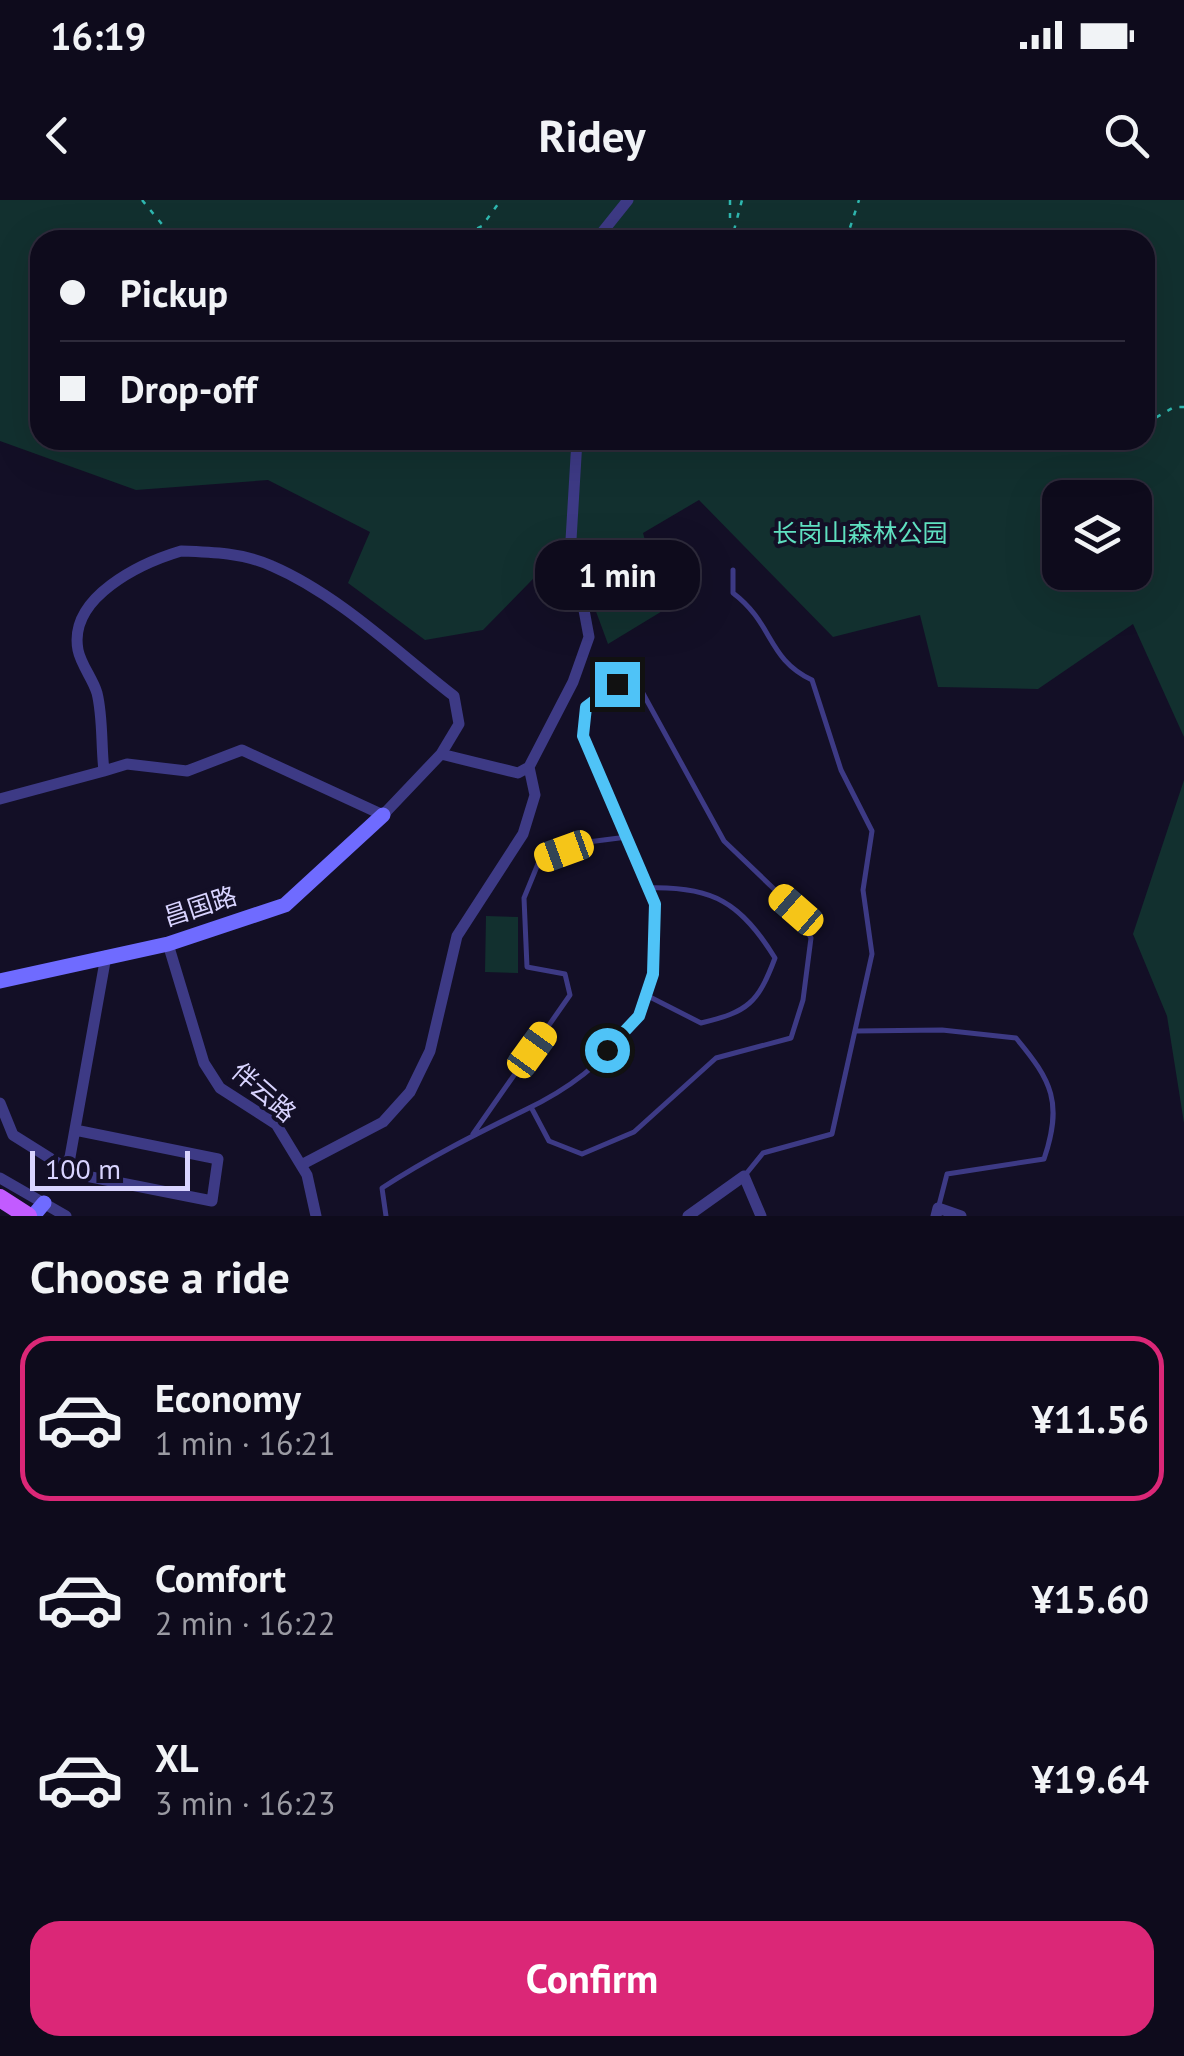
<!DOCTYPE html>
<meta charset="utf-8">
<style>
:root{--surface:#0e0b1c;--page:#171425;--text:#f1f3f6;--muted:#9b9ba3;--line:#2e2b3b;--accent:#db2777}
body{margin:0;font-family:"PT Sans","Noto Sans SC",sans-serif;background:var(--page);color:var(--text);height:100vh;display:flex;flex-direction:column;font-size:38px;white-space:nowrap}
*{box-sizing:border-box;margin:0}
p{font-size:32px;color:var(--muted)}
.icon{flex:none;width:55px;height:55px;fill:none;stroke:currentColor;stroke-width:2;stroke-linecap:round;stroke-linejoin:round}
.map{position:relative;height:1016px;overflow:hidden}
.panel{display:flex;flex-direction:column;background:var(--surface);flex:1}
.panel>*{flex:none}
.banner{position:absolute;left:30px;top:30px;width:1125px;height:220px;border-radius:30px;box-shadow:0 10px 40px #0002,0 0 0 2px var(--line);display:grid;align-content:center;height:220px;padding:0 30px;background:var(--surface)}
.tools{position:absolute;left:1042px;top:280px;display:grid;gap:20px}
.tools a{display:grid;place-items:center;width:110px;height:110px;border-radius:20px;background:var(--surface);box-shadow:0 10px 40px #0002,0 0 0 2px var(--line);font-size:50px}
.scale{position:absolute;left:30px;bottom:25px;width:160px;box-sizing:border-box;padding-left:10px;border:5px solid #d9d4ff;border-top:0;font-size:28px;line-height:35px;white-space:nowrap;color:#d9d4ff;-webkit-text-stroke:8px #130f26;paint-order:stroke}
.end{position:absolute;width:45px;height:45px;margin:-22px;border:12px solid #4fc3f7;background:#111;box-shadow:0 0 0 5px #111}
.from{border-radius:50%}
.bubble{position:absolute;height:70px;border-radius:30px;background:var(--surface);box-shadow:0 10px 40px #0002,0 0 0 2px var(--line);font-size:32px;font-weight:700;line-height:70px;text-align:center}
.car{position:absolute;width:30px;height:60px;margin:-30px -15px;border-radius:12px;box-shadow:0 0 8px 2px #0007;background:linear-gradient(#f5c518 24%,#345 0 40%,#f5c518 0 76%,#345 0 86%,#f5c518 0)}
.banner b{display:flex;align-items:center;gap:35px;height:95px;font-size:38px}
.banner b+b{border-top:2px solid var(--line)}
.banner i{width:25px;height:25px;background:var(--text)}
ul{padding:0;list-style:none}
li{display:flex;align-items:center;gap:30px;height:165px;margin:0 20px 15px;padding:0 10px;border:5px solid transparent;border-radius:30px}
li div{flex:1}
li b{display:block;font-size:38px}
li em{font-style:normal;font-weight:700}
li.current{border-color:var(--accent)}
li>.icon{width:90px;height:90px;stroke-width:1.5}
h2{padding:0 30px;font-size:45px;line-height:120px}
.action{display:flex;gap:20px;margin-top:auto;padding:20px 30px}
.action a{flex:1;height:115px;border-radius:30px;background:var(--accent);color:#fff;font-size:40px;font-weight:700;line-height:115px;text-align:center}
.status{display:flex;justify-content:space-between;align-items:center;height:70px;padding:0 50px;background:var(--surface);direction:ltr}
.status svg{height:28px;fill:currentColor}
header{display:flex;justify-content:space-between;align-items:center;height:130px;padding:0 30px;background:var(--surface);font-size:45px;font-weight:700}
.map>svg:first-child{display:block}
.green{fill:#12302f;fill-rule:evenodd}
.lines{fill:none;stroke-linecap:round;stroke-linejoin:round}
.path{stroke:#2fb8b0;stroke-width:2.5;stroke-dasharray:5 8;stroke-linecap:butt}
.lane{stroke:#3d3a85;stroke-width:5}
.street{stroke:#3d3a85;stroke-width:11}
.secondary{stroke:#6f6bff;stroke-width:15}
.primary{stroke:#c25bff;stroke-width:18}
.route{stroke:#4fc3f7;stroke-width:12}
.labels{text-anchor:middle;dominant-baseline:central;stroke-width:8;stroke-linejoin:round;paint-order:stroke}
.park-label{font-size:25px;fill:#5fe0c0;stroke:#130f26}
.street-label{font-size:25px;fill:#d9d4ff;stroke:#130f26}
</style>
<div class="status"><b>16:19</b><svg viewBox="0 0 49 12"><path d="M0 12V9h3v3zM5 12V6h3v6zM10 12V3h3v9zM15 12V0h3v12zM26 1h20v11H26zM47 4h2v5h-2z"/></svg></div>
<header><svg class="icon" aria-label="back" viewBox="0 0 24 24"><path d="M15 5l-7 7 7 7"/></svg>Ridey<svg class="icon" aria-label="search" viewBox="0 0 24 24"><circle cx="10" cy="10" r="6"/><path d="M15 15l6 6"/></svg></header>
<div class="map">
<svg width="1184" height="1016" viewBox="0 0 1184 1016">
<rect width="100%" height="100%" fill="#130f26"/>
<path class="green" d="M0,0h1184v537l-51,-113 -95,65 -100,-2 -18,-72 -87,22 -134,-137 -56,33 21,77 -56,34 -38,-103 -87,89 -58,10 -77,-57 22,-51 -102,-52 -132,10 -136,-49zM40,40h1105v200h-1105zM1060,298h75v74h-75z
M1184,580v343l-17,-107 -34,-82z
M486,716l32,1v56l-33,-1z"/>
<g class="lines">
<path class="path" d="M142,0l33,40
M730,0v18l6,2
M454,40l28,-14 19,-26
M740,40l-7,-6 9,-34
M846,40l13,-40
M1145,224l29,-17h10
M979,240h40"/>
<path class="lane" d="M733,370v23c41,31 34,66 79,87l29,90 31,61 -9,59 9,64 -40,180 -69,19 -17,21
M646,795l55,28c47,-11 57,-20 74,-65 -34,-55 -62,-72 -127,-70
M856,831l86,-1 74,8c36,43 47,65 28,121l-97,15 -8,31
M473,934l97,-139 -5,-21 -38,-7 -3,-69 16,-39 48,-17 39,-5
M386,1016l-4,-28c46,-30 94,-54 143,-78 84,-40 142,-105 130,-204 -2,-16 -13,-34 -20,-49 -17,-41 -33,-81 -52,-121l3,-29 31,-24 23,5 84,153 72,69 15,28 -8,62 -12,38 -75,20 -82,74 -52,22 -33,-13 -18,-34"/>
<path class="street" d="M596,40l32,-40
M181,351c31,1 63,2 91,15 67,29 125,86 182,130l5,28 -18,30 -58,61 -141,-65 -55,21 -60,-7 -23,7c-3,-25 -1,-54 -7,-78 -4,-14 -16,-28 -19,-43 -10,-53 63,-87 103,-99z
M441,554l77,19 11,-6 44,-85 16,-45 -18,-97 6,-100
M0,599l104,-28
M168,744l36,119 16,25 56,36 31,51 9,41
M0,903l13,32 51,32 6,-10 36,-201
M301,965l82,-43 27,-30 20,-41 27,-115 66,-102 12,-39 -6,-28
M64,967l22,9 126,25 6,-42 -143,-29
M0,978l66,38
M688,1016l56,-40 17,40
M936,1016l2,-8 23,8"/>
<path class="secondary" d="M0,781l168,-37 117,-39 98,-90
M33,1016l11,-13"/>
<path class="primary" d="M0,998l28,18"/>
</g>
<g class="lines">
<path class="route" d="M607,850l32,-34 14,-42 2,-70 -72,-168 3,-29 31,-23"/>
</g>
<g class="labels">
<g class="park-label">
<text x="860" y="333">长岗山森林公园</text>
</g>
<g class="street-label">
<text transform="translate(200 706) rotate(-18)">昌国路</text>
<text transform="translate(264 892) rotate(41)">伴云路</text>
</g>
</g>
</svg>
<div class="tools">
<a><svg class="icon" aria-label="layers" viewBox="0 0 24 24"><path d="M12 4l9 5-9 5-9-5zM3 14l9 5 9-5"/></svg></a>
</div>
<div class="scale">100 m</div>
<i class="end from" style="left:607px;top:850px"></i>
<i class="end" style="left:617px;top:484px"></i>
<div class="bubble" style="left:535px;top:340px;width:165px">1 min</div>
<i class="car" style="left:564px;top:651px;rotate:250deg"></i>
<i class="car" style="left:796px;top:710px;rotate:311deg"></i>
<i class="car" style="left:532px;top:850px;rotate:36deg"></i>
<div class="banner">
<b><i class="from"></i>Pickup</b>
<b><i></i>Drop-off</b>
</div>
</div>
<section class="panel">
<h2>Choose a ride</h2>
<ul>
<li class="current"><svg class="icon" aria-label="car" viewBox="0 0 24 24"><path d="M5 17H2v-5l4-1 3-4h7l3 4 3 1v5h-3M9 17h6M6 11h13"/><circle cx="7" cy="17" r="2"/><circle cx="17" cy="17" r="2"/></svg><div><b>Economy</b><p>1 min · 16:21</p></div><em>¥11.56</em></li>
<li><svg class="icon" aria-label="car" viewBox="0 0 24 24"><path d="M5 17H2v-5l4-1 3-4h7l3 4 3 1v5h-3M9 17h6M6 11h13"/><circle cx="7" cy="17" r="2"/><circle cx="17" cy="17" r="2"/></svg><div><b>Comfort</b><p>2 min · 16:22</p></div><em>¥15.60</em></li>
<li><svg class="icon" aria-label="car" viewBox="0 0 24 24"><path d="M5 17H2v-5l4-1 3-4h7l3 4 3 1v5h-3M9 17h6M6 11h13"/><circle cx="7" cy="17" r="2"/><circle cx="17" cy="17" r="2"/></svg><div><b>XL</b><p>3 min · 16:23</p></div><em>¥19.64</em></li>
</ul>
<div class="action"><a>Confirm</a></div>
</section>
